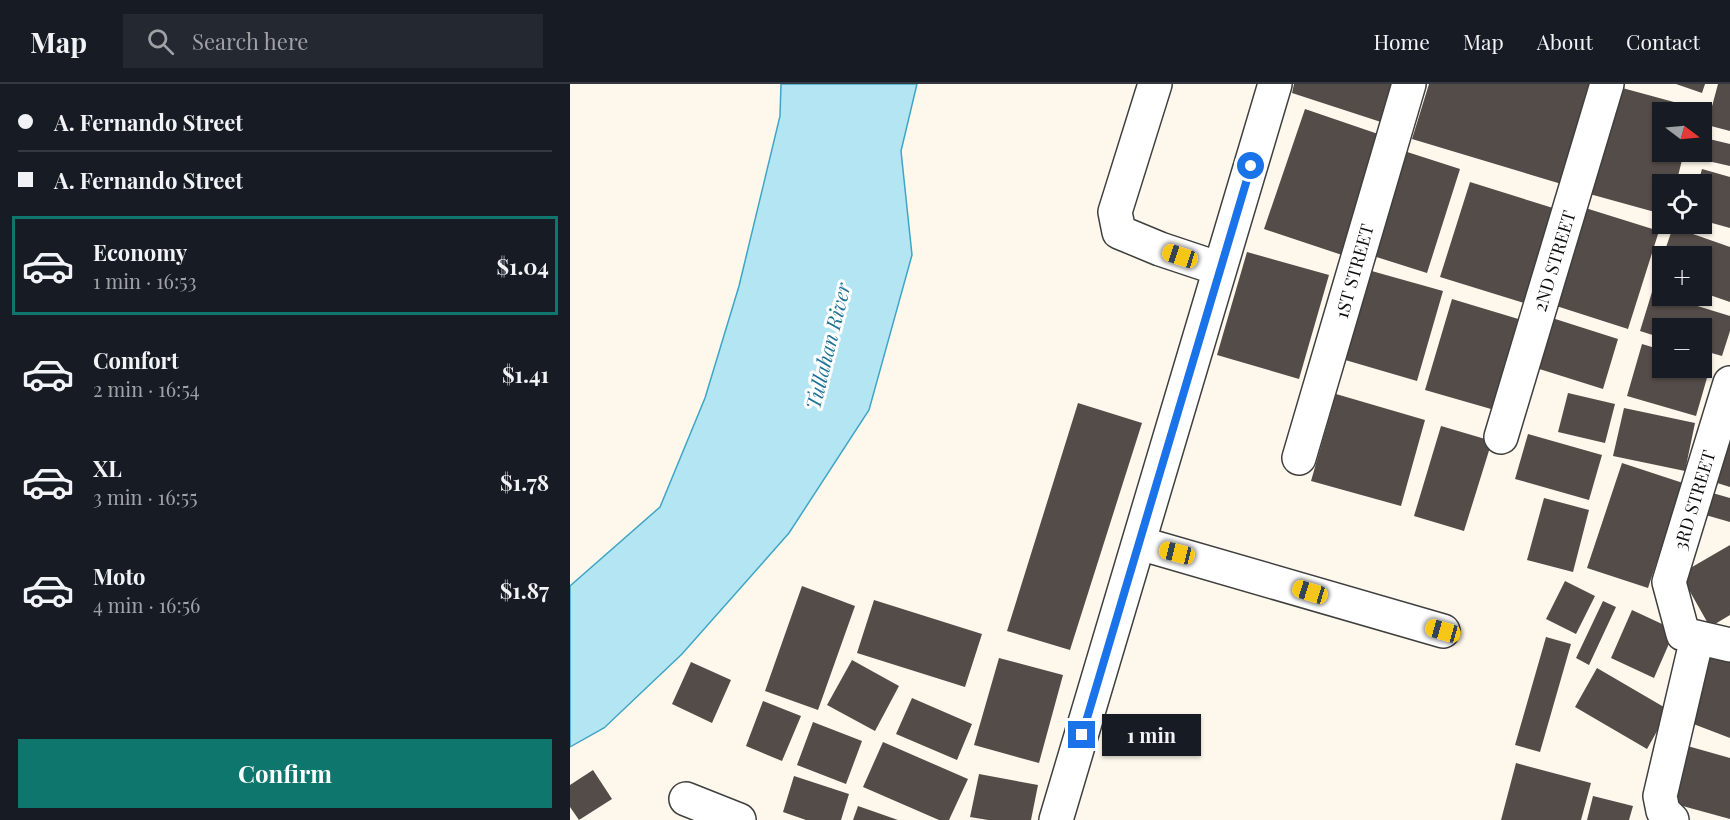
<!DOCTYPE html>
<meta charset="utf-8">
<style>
:root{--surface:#171b24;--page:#242831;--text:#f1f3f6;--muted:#9ea1a6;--line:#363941;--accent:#0f766e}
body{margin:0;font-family:"Playfair Display",serif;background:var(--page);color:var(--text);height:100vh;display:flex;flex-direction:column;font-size:22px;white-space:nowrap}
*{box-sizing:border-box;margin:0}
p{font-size:20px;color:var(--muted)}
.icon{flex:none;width:33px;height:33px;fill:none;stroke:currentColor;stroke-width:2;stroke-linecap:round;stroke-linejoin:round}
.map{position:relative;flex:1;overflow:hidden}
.side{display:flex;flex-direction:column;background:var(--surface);width:570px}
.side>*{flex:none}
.hud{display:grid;align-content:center;height:132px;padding:0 18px;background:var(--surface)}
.needle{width:39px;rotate:106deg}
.fabs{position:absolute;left:1082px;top:18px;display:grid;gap:12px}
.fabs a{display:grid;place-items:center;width:60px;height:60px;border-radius:0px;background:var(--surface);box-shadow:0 2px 4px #0004;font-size:30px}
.end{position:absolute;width:27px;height:27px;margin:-14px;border:8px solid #1a73e8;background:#fff;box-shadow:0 0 0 3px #fff}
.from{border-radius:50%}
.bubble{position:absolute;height:42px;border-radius:0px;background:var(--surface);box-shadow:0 2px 4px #0004;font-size:20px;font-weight:700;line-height:42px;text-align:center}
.car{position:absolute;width:18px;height:36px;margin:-18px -9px;border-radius:8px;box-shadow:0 0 4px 2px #0007;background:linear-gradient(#f5c518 24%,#345 0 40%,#f5c518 0 76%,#345 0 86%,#f5c518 0)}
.hud b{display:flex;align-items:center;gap:21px;height:57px;font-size:22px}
.hud b+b{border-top:2px solid var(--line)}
.hud i{width:15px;height:15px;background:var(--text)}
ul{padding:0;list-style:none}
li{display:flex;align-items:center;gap:18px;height:99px;margin:0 12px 9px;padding:0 6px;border:3px solid transparent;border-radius:0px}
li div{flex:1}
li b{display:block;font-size:22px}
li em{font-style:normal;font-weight:700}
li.on{border-color:var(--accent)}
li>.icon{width:54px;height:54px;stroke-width:1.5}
.primary-button{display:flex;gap:12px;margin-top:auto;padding:12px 18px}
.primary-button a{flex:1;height:69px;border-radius:0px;background:var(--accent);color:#fff;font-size:24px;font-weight:700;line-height:69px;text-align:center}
header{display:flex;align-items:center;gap:36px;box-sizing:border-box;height:84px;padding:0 30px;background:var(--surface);border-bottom:2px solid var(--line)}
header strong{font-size:28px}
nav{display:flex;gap:33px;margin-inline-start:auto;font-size:21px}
.search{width:420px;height:54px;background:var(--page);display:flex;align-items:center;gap:15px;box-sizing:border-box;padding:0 21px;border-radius:0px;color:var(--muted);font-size:22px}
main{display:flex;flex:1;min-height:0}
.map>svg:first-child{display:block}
.water{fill:#b4e5f3;stroke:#3fa5c6;stroke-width:1.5}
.building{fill:#544c49}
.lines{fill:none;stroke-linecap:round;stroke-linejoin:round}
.minor-casing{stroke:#3f3f3f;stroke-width:36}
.minor{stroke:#fff;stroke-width:33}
.route{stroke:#1a73e8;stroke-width:8}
.labels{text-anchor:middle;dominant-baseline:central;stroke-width:6;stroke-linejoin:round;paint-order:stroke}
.street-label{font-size:18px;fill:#0c0c0c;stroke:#fff}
.water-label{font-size:20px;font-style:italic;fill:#1d7497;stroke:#fff}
</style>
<header>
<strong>Map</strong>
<div class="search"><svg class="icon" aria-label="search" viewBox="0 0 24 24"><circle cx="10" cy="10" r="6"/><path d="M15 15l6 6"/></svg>Search here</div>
<nav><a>Home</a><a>Map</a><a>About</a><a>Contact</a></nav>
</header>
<main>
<section class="side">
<div class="hud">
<b><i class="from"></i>A. Fernando Street</b>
<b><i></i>A. Fernando Street</b>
</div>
<ul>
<li class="on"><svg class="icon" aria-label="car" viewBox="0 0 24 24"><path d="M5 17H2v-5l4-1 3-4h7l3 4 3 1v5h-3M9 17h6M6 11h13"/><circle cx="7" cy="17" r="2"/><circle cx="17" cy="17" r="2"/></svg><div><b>Economy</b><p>1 min · 16:53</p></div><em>$1.04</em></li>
<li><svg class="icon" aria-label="car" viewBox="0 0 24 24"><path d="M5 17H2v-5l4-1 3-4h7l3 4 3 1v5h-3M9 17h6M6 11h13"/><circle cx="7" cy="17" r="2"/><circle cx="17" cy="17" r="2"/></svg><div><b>Comfort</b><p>2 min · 16:54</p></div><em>$1.41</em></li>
<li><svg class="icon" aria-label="car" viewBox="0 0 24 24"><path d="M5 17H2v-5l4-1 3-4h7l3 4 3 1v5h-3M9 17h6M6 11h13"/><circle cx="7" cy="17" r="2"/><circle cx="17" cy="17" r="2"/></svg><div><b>XL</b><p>3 min · 16:55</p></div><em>$1.78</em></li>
<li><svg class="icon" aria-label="car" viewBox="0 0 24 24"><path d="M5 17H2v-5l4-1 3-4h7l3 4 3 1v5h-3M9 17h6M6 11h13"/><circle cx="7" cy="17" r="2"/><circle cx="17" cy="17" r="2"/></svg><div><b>Moto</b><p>4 min · 16:56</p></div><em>$1.87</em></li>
</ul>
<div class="primary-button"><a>Confirm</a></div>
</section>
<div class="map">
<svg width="1160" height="736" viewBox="0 0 1160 736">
<rect width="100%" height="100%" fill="#fef8ec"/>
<path class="water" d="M211,0h136l-16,67 11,104 -43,155 -80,123 -107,121 -78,74 -34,19v-161l90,-79 45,-109 34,-112 41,-170z"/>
<path class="building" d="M724,0h103l-13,39 -92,-30z
M859,0h171l-32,102 -156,-47z
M1106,0h29l-3,9z
M1148,0h12v47l-23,-6z
M1045,2l81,22 -1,4h-33v40h22l-8,32h-14v30l-76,-21z
M735,25l79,27 -42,119 -78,-26z
M1135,54l25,6v22l-31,-7z
M831,66l59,19 -33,104 -60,-19z
M1132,85l28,8v51l-29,-8v-36h-3z
M900,98l83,26 -29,95 -84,-26z
M1009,122l80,25 -31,98 -81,-26z
M1103,143l57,20v55l-29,-10v-36h-38z
M677,168l82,23 -30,104 -82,-24z
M791,184l82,23 -26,90 -82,-24z
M1082,208l78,24v15l-8,25 -21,-6v-22h-39v10l-22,-7z
M882,215l73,22 -27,90 -73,-21z
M979,233l69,22 -15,50 -70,-22z
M1072,260l20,6v18h39v-7l10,3 -15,52 -69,-20z
M998,309l47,11 -10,39 -47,-11z
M766,310l89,26 -24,86 -90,-25z
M508,319l64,20 -72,227 -63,-19z
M1054,324l71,15 -10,48 -72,-15z
M871,342l51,15 -28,90 -50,-15z
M958,350l74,21 -13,45 -74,-21z
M1157,357l3,1v45l-16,-5z
M1052,379l61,20 -35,105 -61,-20z
M1132,406l28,8v24l-35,-10z
M974,414l45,12 -16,62 -46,-12z
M1160,461v70l-20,12 -30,-53z
M995,497l30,15 -19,38 -30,-15z
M232,502l53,20 -37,104 -53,-19z
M304,516l108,34 -17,53 -108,-34z
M1033,517l13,6 -27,58 -13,-7z
M1062,526l43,20 -21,48 -43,-20z
M976,553l25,7 -31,108 -25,-7z
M1140,564l20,7v83l-47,-18z
M429,574l64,17 -24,88 -65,-18z
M282,576l47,26 -24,45 -48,-26z
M121,578l40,18 -19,43 -40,-19z
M1027,584l72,42 -22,39 -72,-42z
M342,614l60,26 -15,36 -61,-26z
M193,617l38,15 -19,45 -36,-15z
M243,638l49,19 -16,43 -49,-19z
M313,658l85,37 -19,41h-10l-76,-33z
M1114,661l46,13v61l-62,-17z
M946,679l75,20 -10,37h-80z
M23,686l19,29 -33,21 -9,-13v-22z
M409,690l59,11 -7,35h-43l-18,-3z
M224,692l55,18 -8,26h-35l-23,-8z
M1023,712l40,10 -4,14h-42z
M288,722l40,14h-45z"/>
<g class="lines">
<g class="minor-casing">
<path id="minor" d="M585,0l-40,128 4,20 41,17 60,20
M1160,299l-61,199 14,52 47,11
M931,353l106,-353
M729,374l110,-374
M569,459l304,88
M116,715l53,21
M486,736l219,-736
M1102,736l-9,-9 -3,-15 37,-158"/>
</g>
<use href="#minor" class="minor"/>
</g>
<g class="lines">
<path class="route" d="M512,651l169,-569"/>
</g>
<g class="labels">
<g class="street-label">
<text transform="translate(984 177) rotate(-73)">2ND STREET</text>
<text transform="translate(784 187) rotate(-74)">1ST STREET</text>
<text transform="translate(1124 416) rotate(-73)">3RD STREET</text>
</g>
<g class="water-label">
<text transform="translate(257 262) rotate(-76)">Tullahan River</text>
</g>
</g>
</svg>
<div class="fabs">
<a><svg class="needle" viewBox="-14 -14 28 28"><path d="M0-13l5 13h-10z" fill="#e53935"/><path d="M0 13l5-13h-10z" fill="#9ea1a6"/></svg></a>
<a><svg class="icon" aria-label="locate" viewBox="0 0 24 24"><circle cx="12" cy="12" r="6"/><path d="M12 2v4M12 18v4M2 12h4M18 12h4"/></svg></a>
<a>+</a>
<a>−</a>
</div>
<i class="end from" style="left:681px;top:82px"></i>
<i class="end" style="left:512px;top:651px"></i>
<div class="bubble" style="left:532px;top:630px;width:99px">1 min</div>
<i class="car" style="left:610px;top:172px;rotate:288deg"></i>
<i class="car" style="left:607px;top:469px;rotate:284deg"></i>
<i class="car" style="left:740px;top:508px;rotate:287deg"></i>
<i class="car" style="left:873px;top:547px;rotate:286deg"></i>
</div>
</main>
